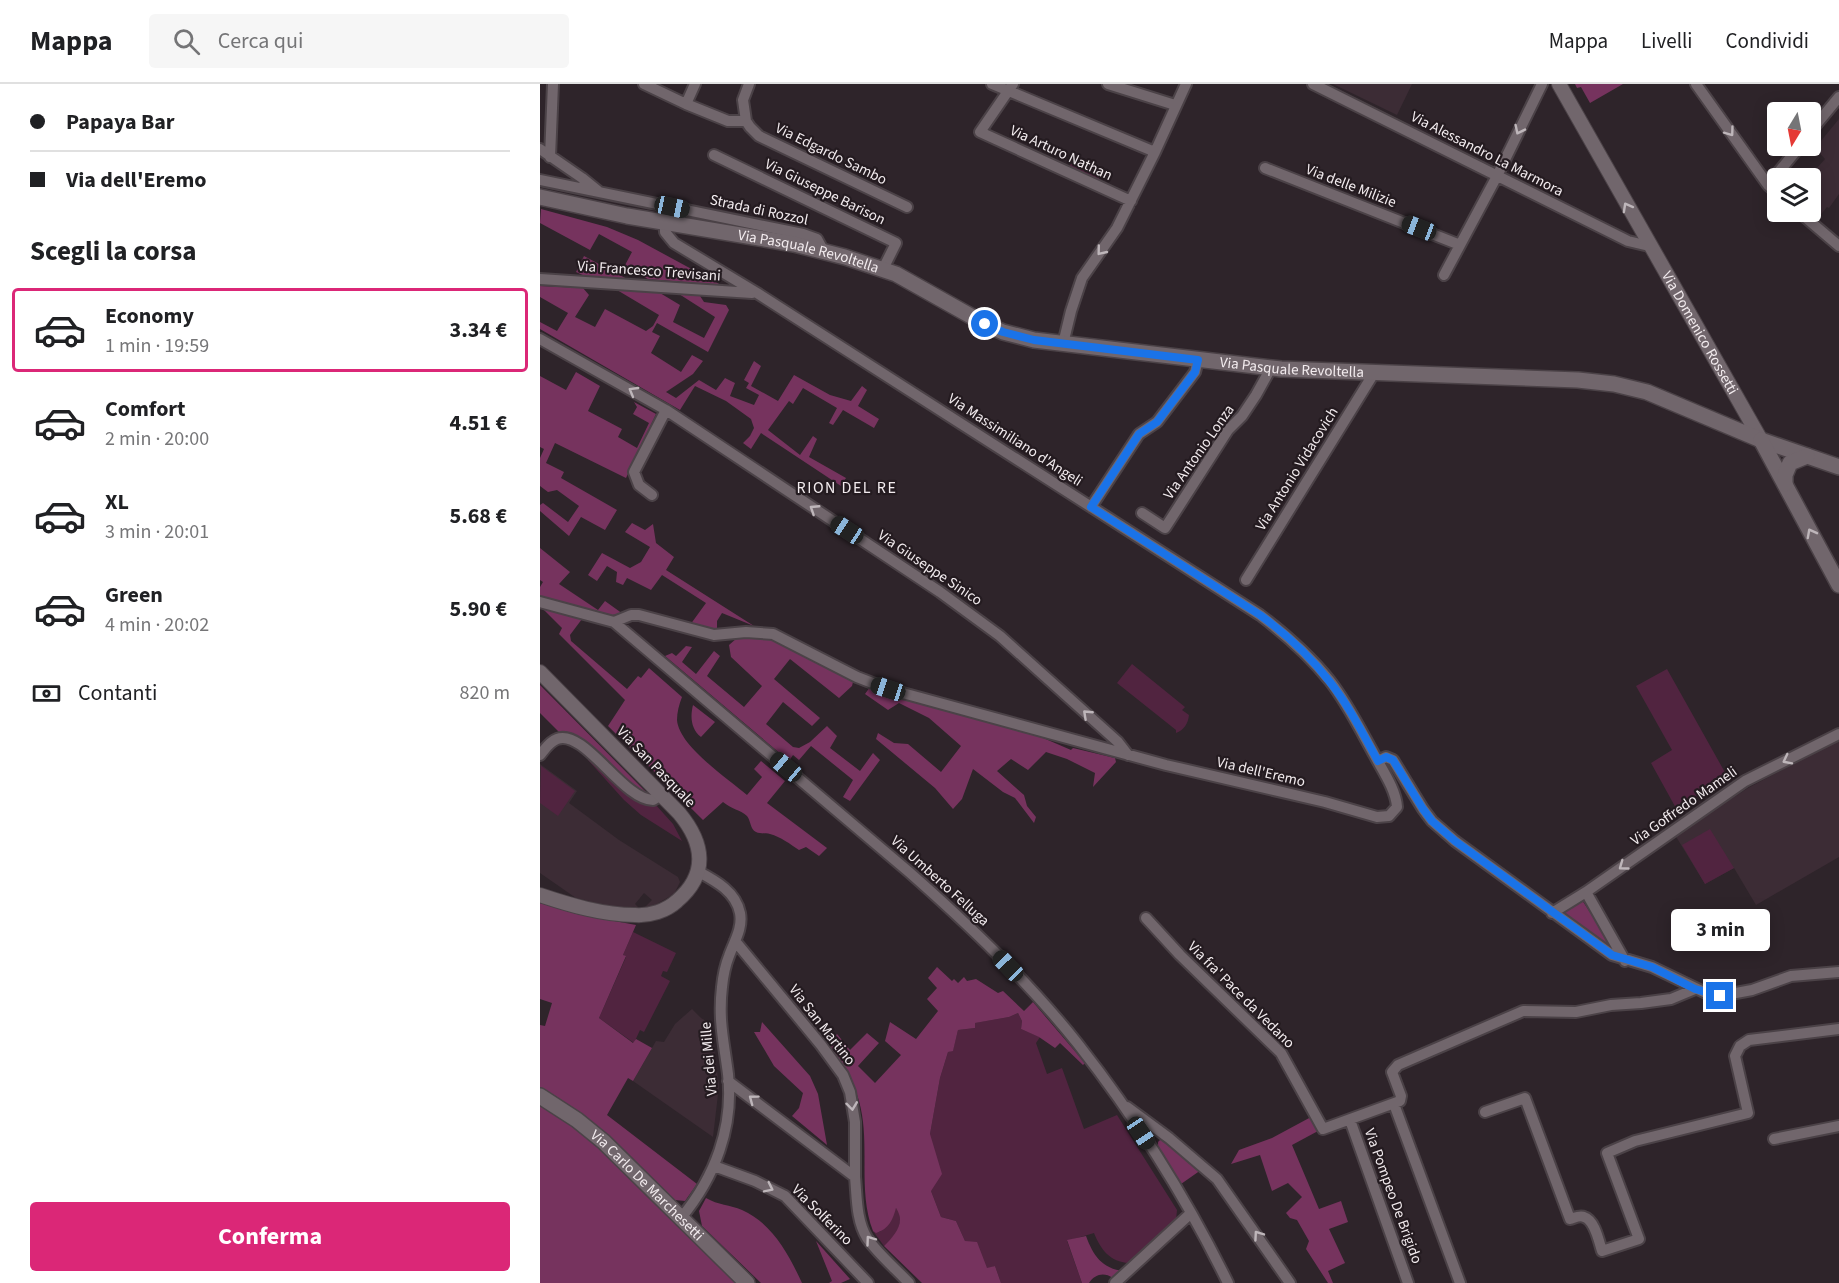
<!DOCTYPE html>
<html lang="it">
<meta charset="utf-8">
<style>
:root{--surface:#fff;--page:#f6f6f6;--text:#202124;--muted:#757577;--line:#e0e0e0;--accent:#db2777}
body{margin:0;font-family:"Source Sans 3",sans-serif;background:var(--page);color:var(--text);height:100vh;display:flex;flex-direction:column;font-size:22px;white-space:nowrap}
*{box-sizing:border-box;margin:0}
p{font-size:20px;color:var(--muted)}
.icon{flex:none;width:33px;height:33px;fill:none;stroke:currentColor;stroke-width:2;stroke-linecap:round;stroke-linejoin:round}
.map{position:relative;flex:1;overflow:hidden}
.sheet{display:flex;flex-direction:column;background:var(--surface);width:540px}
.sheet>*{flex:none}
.top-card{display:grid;align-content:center;height:132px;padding:0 30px;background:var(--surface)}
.needle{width:39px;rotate:190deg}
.buttons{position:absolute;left:1227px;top:18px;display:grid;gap:12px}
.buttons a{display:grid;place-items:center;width:54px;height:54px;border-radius:6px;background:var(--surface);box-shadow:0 3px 15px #0003;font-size:30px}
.end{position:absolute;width:27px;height:27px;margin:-14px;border:8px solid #1a73e8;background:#fff;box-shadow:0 0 0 3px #fff}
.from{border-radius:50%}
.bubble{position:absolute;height:42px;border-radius:6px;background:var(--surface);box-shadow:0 3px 15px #0003;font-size:20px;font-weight:700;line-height:42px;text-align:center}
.car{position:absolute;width:18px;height:36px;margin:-18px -9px;border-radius:8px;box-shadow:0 0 4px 2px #0007;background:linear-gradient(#222 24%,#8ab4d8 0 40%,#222 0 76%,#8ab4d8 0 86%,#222 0)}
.top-card b{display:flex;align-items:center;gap:21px;height:57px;font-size:22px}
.top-card b+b{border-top:2px solid var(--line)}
.top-card i{width:15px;height:15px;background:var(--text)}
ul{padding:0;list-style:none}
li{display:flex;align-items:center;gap:18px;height:84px;margin:0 12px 9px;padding:0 18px;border:3px solid transparent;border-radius:6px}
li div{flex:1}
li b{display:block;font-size:22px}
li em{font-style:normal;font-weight:700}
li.active{border-color:var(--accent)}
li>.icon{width:54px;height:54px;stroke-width:1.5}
h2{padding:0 30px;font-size:27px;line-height:72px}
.pay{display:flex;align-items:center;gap:15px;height:66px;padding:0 30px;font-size:22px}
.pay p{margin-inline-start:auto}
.action{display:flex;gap:12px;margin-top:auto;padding:12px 30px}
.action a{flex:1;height:69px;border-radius:6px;background:var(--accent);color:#fff;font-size:24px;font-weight:700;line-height:69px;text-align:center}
header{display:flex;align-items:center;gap:36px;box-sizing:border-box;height:84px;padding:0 30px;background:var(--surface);border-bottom:2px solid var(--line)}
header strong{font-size:28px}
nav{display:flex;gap:33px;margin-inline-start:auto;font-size:21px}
.search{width:420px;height:54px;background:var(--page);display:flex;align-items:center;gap:15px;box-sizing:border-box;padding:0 21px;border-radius:6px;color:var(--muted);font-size:22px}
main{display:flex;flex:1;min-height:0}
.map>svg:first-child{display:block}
.built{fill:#3c2c35}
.green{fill:#512440}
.forest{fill:#76335e}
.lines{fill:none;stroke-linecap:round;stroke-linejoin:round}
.minor-casing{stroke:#4b4247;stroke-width:14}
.tertiary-casing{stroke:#4b4247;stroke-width:16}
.secondary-casing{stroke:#4b4247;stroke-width:18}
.minor{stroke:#71666c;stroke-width:10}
.tertiary{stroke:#71666c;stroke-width:14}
.secondary{stroke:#71666c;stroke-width:15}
.oneway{stroke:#beb6ba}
.route{stroke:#1a73e8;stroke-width:8}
.labels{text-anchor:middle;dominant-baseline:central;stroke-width:4.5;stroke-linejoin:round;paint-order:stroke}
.street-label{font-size:15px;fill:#f2ebee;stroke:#241b20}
.neighbourhood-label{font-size:16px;letter-spacing:1.5px;fill:#f2ebee;stroke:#241b20}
</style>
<header>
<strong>Mappa</strong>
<div class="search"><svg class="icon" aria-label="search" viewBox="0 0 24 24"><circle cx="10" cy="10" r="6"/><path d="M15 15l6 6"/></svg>Cerca qui</div>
<nav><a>Mappa</a><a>Livelli</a><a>Condividi</a></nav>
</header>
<main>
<section class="sheet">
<div class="top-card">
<b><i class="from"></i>Papaya Bar</b>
<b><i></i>Via dell'Eremo</b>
</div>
<h2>Scegli la corsa</h2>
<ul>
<li class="active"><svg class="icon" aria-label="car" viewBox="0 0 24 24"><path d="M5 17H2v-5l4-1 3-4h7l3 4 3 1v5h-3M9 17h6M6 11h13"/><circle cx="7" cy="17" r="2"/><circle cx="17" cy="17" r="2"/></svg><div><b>Economy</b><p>1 min · 19:59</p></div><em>3.34 €</em></li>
<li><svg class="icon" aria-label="car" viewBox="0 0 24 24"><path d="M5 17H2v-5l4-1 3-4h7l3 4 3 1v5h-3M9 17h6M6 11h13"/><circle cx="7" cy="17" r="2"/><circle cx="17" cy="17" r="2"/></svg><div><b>Comfort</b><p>2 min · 20:00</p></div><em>4.51 €</em></li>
<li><svg class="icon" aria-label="car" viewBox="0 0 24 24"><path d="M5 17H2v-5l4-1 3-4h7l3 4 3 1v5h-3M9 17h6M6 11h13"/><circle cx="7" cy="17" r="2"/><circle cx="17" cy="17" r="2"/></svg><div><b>XL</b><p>3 min · 20:01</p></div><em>5.68 €</em></li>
<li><svg class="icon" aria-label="car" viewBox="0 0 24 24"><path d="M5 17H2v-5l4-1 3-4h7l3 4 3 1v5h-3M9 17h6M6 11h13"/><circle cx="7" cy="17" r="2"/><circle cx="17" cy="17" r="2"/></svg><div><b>Green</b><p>4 min · 20:02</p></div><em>5.90 €</em></li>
</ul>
<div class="pay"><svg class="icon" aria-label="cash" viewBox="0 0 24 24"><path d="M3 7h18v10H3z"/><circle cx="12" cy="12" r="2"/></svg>Contanti<p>820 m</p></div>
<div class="action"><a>Conferma</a></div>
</section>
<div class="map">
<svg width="1299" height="1199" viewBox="0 0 1299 1199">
<rect width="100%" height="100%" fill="#2e242a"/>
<path class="built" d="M793,0h79l-15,31z
M1299,35v75l-10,14 -2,-1 -10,12 -8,-7 1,-34h-2l17,-19 -10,-11z
M1299,656v117l-83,48 -22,-37 -29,16 -30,-49 73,-47z
M0,680l37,27 -8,12 50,37 59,37 2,5 -6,12 -19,11 -12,4 9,-9 -8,-7 -9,11 3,3 -2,2 -27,-3 -33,-8 -36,-25z
M152,925l9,9 10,6 8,62 -6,51 -80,-56 23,-40 8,1 11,-18z"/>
<path class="green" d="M534,72l30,13 -7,14 -29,-13z
M592,580l53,43 -3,3 7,5c-1,9 -5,15 -13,18v-3l-59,-47z
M1127,585l60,107 -50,34 -26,-47 21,-13 -36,-64z
M49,675l56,46 4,1 6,-2 18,20 9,17 -41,-26 -17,-15 -36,-40z
M1,682l34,25 -17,25 -18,-13z
M1170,745l24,39 -29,16 -23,-39z
M93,848l43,21 -9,19 -4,-1 -2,5 9,5 -26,51 -4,-2 -6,13 -35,-25 27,-61 -3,-2z
M478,929l4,8 -1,8 19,8 -4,6 11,31 15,-6 22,61 33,-14 60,95 -1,10 -47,43c-19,-1 -28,-13 -35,-30l-27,8 15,42h-81l-6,-17 -8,3 -22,-28 -9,-20 -15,-4 -10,-26 -1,-57 10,-56 8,-26 5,-2 5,-20 17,-2 -1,-5 35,-6z
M356,1124l3,3 1,10 -2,11 -14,14 -11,-15 7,1z"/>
<path class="forest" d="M1035,0h48l-33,19 -9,-16 -4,1z
M1,125l66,18 31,13 83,45 -73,-6 -24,-12 8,-15 -33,-18 -9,16 -50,-27z
M44,172l43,23 -40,-2 -11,-5z
M0,202l43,2 6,7 -14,22 20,10 10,-18 41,22 7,-5 6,-11 -42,-25 43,3 20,12 -7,17 31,16 11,-21 -36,-23 21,2 4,6 22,3 3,5 -21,42 -51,-29 -5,9 8,4 -9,17 30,19 11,-17 11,6 -10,13 -27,18 10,6 23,-18 17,10 9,-12 10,5 -5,13 24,9 5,-10 -13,-7 3,-5 -5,-3 10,-19 7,5 -10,20 27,15 16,-26 36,20 21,6 11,-15 5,4 -9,16 21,13 -5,9 -31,-18 -10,15 -4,-2 8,-15 -34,-20 -10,16 -4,-3 -21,29 32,25 13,-19 4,3 -8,18 37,21 -5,8 -80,-53 -10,16 -8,-6 7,-7 4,-8 -3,-9 -25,-18 -31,-15 -15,24 -140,-81v-7l17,9 11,-18 -28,-16z
M36,288l24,14 -12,25 34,18 -4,8 19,11 12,-25 -16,-9 4,-7 -3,-5 22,12 -30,64 -71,-35 -9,20 18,9 -3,6 56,32 -12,20 -24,-13 -12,19 -29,-25v-6l3,-2 25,19 11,-16 -22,-16 -9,2 -8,-6v-28l4,-9 -4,-2v-71l26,14z
M92,439l13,7 8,-6 3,19 18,14 -8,13 88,56 -32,-13 -5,8v10l-27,-6 16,-22 -44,-28 -11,15 -24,-12 -4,7 -7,-3 1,-10 -10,-6 -10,15 -9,-6 14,-22 28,15 11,-6 9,-15 -25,-15z
M0,464l30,24 -11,12 39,26 7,-9 18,13 -11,3 -72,-19v-11l3,-5 -3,-2z
M1,523l41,12 -12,16 1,6 56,48 11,-13 3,2 8,-10 33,29c-3,8 -5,15 -5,23 2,26 50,58 70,75l15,-18 -8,-8 7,-8 24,20 -18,22 60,45 -8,8 -13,-9 -7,3c-9,-6 -18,-13 -29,-16 -4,-1 -10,0 -14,-2 -6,-3 -5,-11 -9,-16 -6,-6 -16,-7 -24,-14l-20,18 -95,-94 17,-26 -66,-66 3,-6z
M226,552l84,41 3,5 -1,4 -13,12 -49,-39 -16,20 46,39 -8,8 -29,-24 -17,22 27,23 6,1 11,-6 17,-16 10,10 -7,12 30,23 13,-18 7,7 -30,41 -7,-4 10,-17 -42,-34 -12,14 -6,-5 -4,6 -124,-105 7,-3 4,3 10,-10 6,1 -10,15 14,12 18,-23 6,5 -13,20 37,31 18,-21 -31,-29 -2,-12 8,-7z
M0,601l106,107h-4l-70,-59 -9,-2 -3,2 -20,-20z
M330,603l66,21 98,26 37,16 2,-2 42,10 1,4 -23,25 2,-14 -28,-14 -21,-7 -18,18 -17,-11 -14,12 27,24 3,11 9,11 -2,6 -19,-25 -12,-6 -30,-23 -11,30 -9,10 -18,-21 -59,-49 2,-6 16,10 14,1 33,28 20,-26 -32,-28 -30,-15 -11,7 -23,-16z
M153,621l22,17 -14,15c-10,-8 -11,-20 -8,-32z
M1042,816l32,49 -52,-36z
M0,819l37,11 59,11 -13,30 3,1 -27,62 34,25 3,-4 16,9 -19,33 -5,-3 -21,37 90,69 -12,17 -10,-1c-42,-41 -83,-84 -135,-113v-62l5,1 7,-23 -12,-4z
M397,883l15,14 2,-2 4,4 6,-6 3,4 9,-2 22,14 5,-2 21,20 9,-9 52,61 -2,2 -23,-22 -5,5 -16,-11 -18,-8 1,-8 -4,-8 -9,4 -34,6v5l-17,2 -5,21 -5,1 -8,26 -10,56 12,40 -11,17 10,26 15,4 9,20 12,1 10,26 8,-2 6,17h-79l-38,-37c11,-11 22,-23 12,-38 -3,11 -7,21 -20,25l-3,-2c-16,-42 -2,-87 -14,-130 -6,-22 -18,-39 -30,-57l8,-10 13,16 17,-17 12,10 -21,23 17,17 26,-28 -16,-14 5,-19 26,17 22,-28 -11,-12 10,-11 -9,-10z
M222,938l48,54 8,18 9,51 -35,-29 7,-8 4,-15 -29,-27 -20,-34h6z
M0,1020l52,35 148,144h-200z
M771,1033l7,14 -26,14 27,64 22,-8 7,21 -19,7 16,34 -17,8 5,12h-5l-22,-34 3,-8 -12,-21 -7,-2 -4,-5 16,-16 -14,-14 -16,8 -12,-36 -29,9 8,-14 33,-12z
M622,1054l39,32 -20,14 -23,-38v-4z
M166,1114c12,7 24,7 36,12 30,13 47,45 60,73h-41l-59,-57 -3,-15z
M546,1152c7,19 16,33 38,35l-11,7c-9,-6 -18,-4 -24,5h-7l-15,-43z
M276,1157l34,38 -9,4h-12l3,-2z"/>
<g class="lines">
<g class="minor-casing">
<path id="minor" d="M104,0l42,20 9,-20
M452,0l163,68
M473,0l-33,48 151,69
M568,0l67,21
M773,0l315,157 21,5
M1156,0l72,101 10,9
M146,20l42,17h18l4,6 9,9 148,71
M206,37l-3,-21 6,-16
M1270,48l29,-35
M0,65l42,29 16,13
M174,71l182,88 -13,26
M10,73l3,-73
M725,84l195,77
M0,96l263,54 14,5 6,11
M1228,101l32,-39
M1259,128l40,34
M904,191l53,-99 45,-92
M0,195l212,14
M0,255l126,71 274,182 60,44 118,106 10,13
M523,260l8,-33 11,-33 35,-50 38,-76 31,-68
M112,411l-13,-10 -5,-13 32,-62
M551,423l48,-73 18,-12 38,-50 3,-12
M602,429l23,15 63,-98 14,-14 14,-21 15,-27
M706,496l128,-207
M0,518l74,20 17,-7h8l75,20 32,-3 27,2 84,43 31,12 278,76 159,37 52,15 12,-1 8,-9c-1,-17 -14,-36 -22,-51 -14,-25 -27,-52 -45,-75 -20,-25 -45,-47 -70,-66l-503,-322 -83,-50 -9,-11v-10
M74,538l295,250c60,53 119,109 169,172 58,74 109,155 150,239
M0,671c5,-6 9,-13 17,-16 27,-11 66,61 96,61l8,-5
M838,677l8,-4 7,3 30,49 9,12 23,20 157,114 40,12 56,27 12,2 32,-6 39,-14 48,-4
M1046,808l39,69
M1012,829l34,-21 159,-111 94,-47
M606,834l34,37 101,98 42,76 77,-28 1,-5 -9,-24 6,-7 125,-54 53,1 35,-7 30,-2 30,-4 24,-10
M195,857l86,104 22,30 7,17 5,30v55
M188,997l127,96c2,20 1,43 12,61 11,16 29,31 42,45
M854,1020l66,179
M587,1023l42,31 48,41 73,104
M945,1028l40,-14 45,121c4,-1 10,-4 14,-2 11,3 15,25 18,34l37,-12 -32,-86 28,-12 113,-28 -13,-57 5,-10 9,-6 90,-11
M810,1036l58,163
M1234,1055l65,-13
M174,1082l41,15 30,15 83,87
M141,1134c34,-41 53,-91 47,-144 -4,-32 -10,-54 -6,-87 1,-10 3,-21 7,-31 5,-14 14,-28 11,-43 -4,-21 -24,-32 -41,-41
M575,1199l75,-69"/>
</g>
<g class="tertiary-casing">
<g id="tertiary">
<path id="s1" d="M1019,0l202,356"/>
<path d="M0,588l139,141c25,30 30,61 -2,88 -11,10 -27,15 -42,14 -32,0 -65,-10 -95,-20"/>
</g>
</g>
<g class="secondary-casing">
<g id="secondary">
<path id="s2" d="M0,113l87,19 167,28 51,13 51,17 89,50 18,8 31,8 247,29 297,11 36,4 33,8 114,48 78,27"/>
<path d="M1221,356l78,145"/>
<path d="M1245,400v-9l5,-12 17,-7"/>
<path id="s3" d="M0,1012l37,24 27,22 143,141"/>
</g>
</g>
<use href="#minor" class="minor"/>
<use href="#tertiary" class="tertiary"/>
<use href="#secondary" class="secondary"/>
</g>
<defs><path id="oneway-chevron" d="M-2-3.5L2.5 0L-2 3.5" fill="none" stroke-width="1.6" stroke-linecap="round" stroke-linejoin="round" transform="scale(1.5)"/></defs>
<g class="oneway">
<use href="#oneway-chevron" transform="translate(979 46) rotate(116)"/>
<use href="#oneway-chevron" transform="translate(1190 48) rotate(54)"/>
<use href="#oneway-chevron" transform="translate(1087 123) rotate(-119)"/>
<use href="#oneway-chevron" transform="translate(561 167) rotate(129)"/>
<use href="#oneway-chevron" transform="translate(93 307) rotate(-150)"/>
<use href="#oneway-chevron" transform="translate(274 425) rotate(-147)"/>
<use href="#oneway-chevron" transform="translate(1271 449) rotate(-118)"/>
<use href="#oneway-chevron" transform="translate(547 630) rotate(-137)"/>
<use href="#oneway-chevron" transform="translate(1247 676) rotate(153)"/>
<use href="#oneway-chevron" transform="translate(1083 782) rotate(144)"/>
<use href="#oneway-chevron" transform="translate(213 1015) rotate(-143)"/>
<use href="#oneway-chevron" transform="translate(312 1022) rotate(83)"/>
<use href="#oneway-chevron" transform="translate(229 1104) rotate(26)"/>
<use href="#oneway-chevron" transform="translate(718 1151) rotate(-125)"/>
<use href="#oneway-chevron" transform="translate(330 1156) rotate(-126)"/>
</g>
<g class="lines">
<path class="route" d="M445,240l18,8 31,8 164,20 -3,12 -38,50 -18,12 -48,73 169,108c26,19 50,41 70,67 19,24 33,52 48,79l8,-4 7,3 30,49 9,12 23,20 157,114 40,12 43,22 25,7"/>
</g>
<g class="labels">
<g class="street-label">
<text transform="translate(521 69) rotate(25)">Via Arturo Nathan</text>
<text transform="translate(291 70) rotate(26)">Via Edgardo Sambo</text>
<text transform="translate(947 70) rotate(27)">Via Alessandro La Marmora</text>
<text transform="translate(811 102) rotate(21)">Via delle Milizie</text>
<text transform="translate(285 108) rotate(26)">Via Giuseppe Barison</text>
<text transform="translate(219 126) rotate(12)">Strada di Rozzol</text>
<text stroke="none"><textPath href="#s2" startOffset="274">Via Pasquale Revoltella</textPath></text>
<text transform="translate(109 187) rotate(4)">Via Francesco Trevisani</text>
<text stroke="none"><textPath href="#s1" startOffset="286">Via Domenico Rossetti</textPath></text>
<text stroke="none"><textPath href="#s2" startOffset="778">Via Pasquale Revoltella</textPath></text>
<text transform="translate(475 356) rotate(33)">Via Massimiliano d'Angeli</text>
<text transform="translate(659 368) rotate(-55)">Via Antonio Lonza</text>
<text transform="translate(757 385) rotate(-58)">Via Antonio Vidacovich</text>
<text transform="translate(390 484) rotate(34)">Via Giuseppe Sinico</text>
<text transform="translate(116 683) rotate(46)">Via San Pasquale</text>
<text transform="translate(721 688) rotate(13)">Via dell'Eremo</text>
<text transform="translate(1144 722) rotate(-35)">Via Goffredo Mameli</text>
<text transform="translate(400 797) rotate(42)">Via Umberto Felluga</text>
<text transform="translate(701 911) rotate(45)">Via fra' Pace da Vedano</text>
<text transform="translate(282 941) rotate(52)">Via San Martino</text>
<text transform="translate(169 975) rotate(-95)">Via dei Mille</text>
<text stroke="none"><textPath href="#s3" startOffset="140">Via Carlo De Marchesetti</textPath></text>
<text transform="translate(853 1112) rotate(70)">Via Pompeo De Brigido</text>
<text transform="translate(282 1131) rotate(45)">Via Solferino</text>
</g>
<g class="neighbourhood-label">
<text x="307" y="404">RION DEL RE</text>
</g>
</g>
</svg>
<div class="buttons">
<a><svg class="needle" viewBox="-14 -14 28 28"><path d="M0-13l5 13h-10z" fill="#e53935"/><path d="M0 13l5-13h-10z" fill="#757577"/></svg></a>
<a><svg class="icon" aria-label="layers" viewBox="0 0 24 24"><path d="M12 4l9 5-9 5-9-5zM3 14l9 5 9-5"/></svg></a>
</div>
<i class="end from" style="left:445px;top:240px"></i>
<i class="end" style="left:1180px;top:912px"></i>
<div class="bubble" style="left:1131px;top:825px;width:99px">3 min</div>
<i class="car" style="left:132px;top:123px;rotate:102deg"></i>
<i class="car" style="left:879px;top:144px;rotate:291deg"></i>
<i class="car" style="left:307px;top:446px;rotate:303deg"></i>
<i class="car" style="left:348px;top:605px;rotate:288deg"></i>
<i class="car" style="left:246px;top:683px;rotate:310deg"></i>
<i class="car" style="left:468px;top:882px;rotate:316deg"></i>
<i class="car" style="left:601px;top:1049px;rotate:146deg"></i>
</div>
</main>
